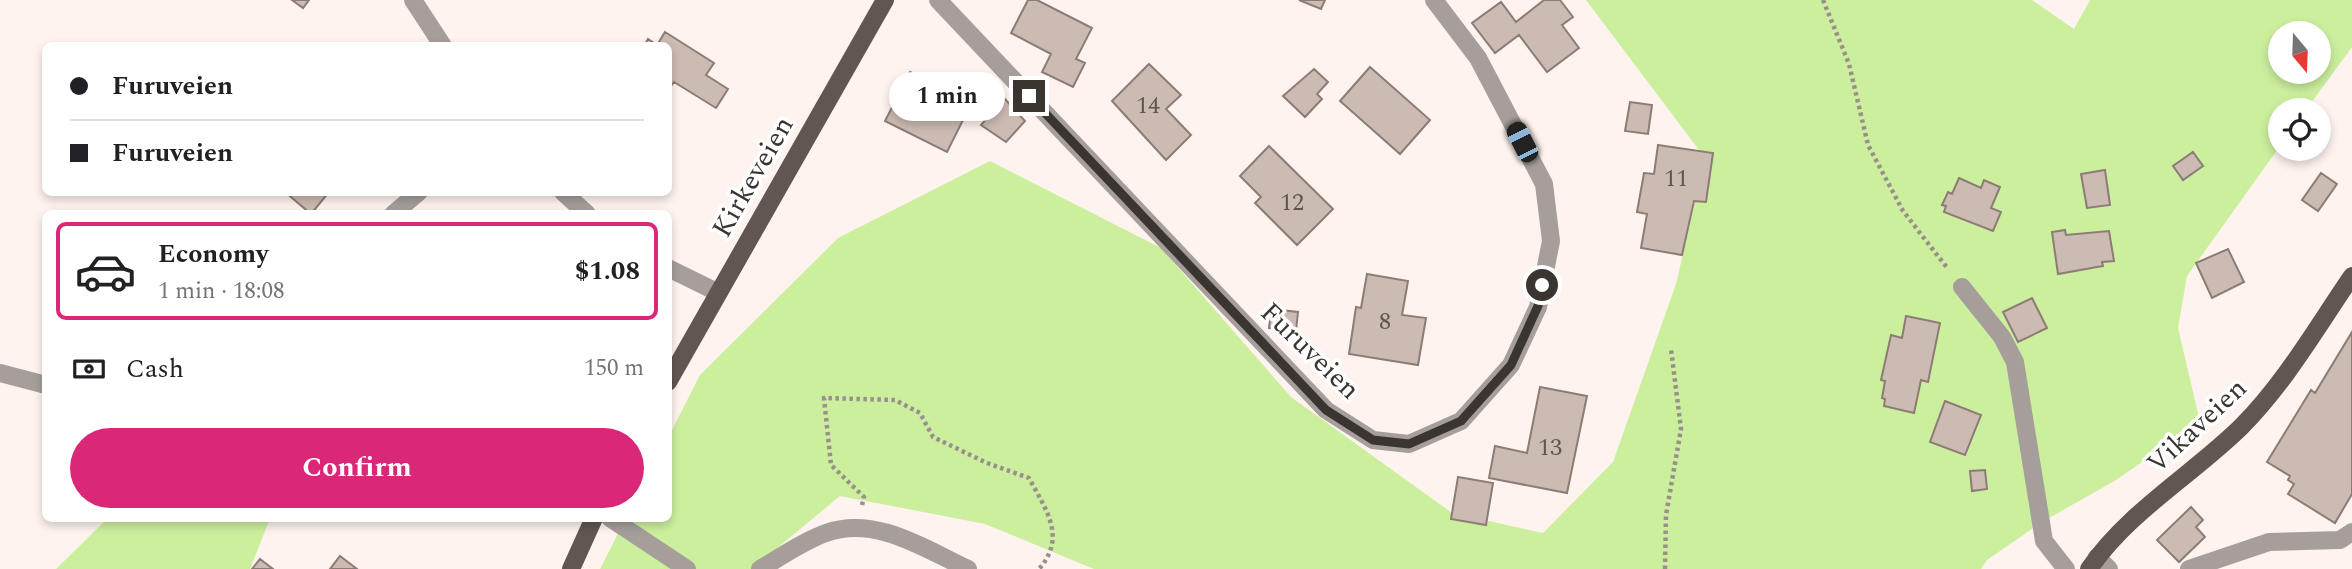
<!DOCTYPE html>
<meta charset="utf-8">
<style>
:root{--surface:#fff;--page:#f2f2f2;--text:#202124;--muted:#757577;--line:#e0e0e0;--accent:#db2777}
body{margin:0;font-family:Spectral,serif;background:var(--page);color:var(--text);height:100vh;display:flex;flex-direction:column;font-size:26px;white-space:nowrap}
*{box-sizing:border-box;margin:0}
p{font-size:23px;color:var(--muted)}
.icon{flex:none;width:38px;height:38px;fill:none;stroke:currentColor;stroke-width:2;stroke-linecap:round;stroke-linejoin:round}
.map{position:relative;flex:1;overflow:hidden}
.details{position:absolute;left:42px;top:210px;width:630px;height:312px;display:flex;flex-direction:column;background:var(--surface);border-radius:10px;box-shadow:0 4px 10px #0003}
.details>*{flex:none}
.guide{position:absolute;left:42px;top:42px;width:630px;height:154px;border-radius:10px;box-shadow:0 4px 10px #0003;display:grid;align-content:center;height:154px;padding:0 28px;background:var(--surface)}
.needle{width:46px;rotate:161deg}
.tools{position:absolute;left:2268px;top:21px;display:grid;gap:14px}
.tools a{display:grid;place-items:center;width:63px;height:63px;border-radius:50%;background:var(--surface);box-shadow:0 4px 10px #0003;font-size:35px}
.end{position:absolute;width:32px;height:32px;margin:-16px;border:9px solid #3b3532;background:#fff;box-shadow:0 0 0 4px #fff}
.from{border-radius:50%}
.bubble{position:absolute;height:49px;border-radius:24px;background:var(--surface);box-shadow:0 4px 10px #0003;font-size:23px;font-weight:700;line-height:49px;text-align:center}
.car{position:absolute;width:21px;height:42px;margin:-21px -10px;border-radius:9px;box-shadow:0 0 5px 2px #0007;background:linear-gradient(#222 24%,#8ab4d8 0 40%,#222 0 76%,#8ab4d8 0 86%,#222 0)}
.guide b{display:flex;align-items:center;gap:24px;height:66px;font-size:26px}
.guide b+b{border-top:2px solid var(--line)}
.guide i{width:18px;height:18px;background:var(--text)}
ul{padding:12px 0 0;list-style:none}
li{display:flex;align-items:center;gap:21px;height:98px;margin:0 14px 10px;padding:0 14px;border:4px solid transparent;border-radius:10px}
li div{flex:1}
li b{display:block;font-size:26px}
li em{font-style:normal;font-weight:700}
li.current{border-color:var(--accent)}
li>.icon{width:63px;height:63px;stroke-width:1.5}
.pay{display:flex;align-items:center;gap:18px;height:77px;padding:0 28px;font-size:26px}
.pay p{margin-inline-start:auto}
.primary-button{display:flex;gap:14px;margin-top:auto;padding:14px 28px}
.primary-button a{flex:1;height:80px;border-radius:42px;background:var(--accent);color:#fff;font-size:28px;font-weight:700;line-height:80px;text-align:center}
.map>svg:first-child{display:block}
.green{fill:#ccef9e;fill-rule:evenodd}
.building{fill:#ccbbb3;stroke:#8c7c75;stroke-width:2}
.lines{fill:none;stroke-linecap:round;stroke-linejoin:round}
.path{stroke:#99908c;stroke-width:4.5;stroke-dasharray:3.5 3.5;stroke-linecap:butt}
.minor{stroke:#a59e9a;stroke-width:18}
.major{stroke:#625750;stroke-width:18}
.route{stroke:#3b3532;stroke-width:9}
.labels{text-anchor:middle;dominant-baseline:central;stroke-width:7;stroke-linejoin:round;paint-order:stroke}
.number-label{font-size:24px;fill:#5f5652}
.street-label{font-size:28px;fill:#3b3532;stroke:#fff}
</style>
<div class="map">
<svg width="2352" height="569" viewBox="0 0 2352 569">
<rect width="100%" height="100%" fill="#fef3ee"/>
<path class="green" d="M1586,0h446l42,29 16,-29h262v47l-46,63h-26v36l-93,130 -9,52 22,94 -84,58 -74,42 -55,38 -6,9h-887l-109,-45 -145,-28 -88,73h-152l26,-51h42l1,-82 31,-61 138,-137 152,-77 171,87 130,149 161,116 91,20 70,-71 63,-178 29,-126zM2280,33h39v39h-39z
M108,518h161v3l-19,48h-194z"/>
<path class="building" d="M292,0h17l-6,8z
M1028,0h9l55,28 -16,31 9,4 -12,24 -31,-15 9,-18 -40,-21z
M1299,0h26l-4,9z
M1544,0h16l13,17 -11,8 17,23 -32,24 -28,-37 -24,18 -23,-30 29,-21 15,20z
M665,32l49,31 -8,12 22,14 -12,19 -42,-26 -6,8v-44h-24l4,-7 9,6z
M1149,64l32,31 -15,14 25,26 -25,25 -54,-59z
M1370,67l60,53 -30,34 -60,-53z
M1314,69l14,13 -11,12 5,5 -17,18 -22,-21z
M910,72l33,16 -5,9 29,15 -20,40 -62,-31z
M1004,98l21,23 -19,21 -25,-17z
M1630,102l22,3 -4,29 -23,-3z
M1658,145l55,8 -7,49 -12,-1 -12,54 -41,-7 6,-34 -10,-2 7,-39 10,1z
M1269,146l64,63 -36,36 -42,-42 6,-6 -21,-21z
M2193,152l10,14 -20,14 -10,-14z
M2105,170l5,35 -23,3 -6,-34z
M2321,173l16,11 -19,27 -16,-11z
M1959,178l22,10 3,-8 16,7 -9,21 10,4 -8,19 -49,-19 2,-6 -4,-1 6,-13 4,2z
M285,192h44l-18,22z
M2065,230l1,5 43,-4 5,30 -12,1 1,4 -45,8 -6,-42z
M2228,249l16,33 -32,16 -16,-35z
M1367,274l41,7 -6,34 24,3 -8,47 -69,-11 7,-47 5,1z
M2032,298l15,30 -29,14 -15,-30z
M1271,309l27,3 -2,19 -27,-3z
M1906,316l34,7 -12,59 -7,-2 -7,33 -30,-7 1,-7 -3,-1 3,-17 -4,-1 10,-45 11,3z
M2352,332v162l-17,29 -47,-29 6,-10 -6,-4 2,-4 -23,-14 44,-72 4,3z
M1540,387l47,9 -20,97 -78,-15 6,-32 32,7z
M1945,401l36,14 -16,40 -35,-13z
M1985,470l2,19 -15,2 -2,-20z
M1458,477l35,6 -7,42 -35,-6z
M2191,507l12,13 -7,7 9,10 -26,25 -22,-22z
M340,556l17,13h-27z
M260,559l13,10h-21z"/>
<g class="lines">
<path class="path" d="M1823,0l26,64 19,81 35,66 45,58
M862,505l2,-8 -33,-32 -7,-67 71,2 25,13 13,24 54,26 42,15c17,32 38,59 10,91
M1665,569l1,-54 15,-86 -10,-80"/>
<path class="minor" d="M413,0l30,46
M938,0l388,410 47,30 36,4 52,-23 50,-56 27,-58 13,-66 -7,-57 -66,-126 -44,-58
M563,192l24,22
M393,214l26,-22
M668,268l49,24
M1962,287l40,50 13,25 29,179 22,28
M0,373l46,12
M610,518l77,51
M2097,557l12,12
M760,569c21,-12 43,-28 66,-36 49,-18 99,16 142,36
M2189,569l80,-27 71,-2 12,-8"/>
<path class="major" d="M668,382l217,-382
M571,569l23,-51
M2089,569c39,-57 103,-94 152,-142 44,-44 76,-100 111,-151"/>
</g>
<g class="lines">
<path class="route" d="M1029,96l297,314 47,30 36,4 52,-23 50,-56 27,-59 4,-21"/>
</g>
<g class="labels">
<g class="number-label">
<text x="1148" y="106">14</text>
<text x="1676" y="179">11</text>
<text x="1292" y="203">12</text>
<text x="1385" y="322">8</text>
<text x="1550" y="448">13</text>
</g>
<g class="street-label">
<text transform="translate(753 177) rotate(-60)">Kirkeveien</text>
<text transform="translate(1310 351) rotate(44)">Furuveien</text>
<text transform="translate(2197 426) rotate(-43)">Vikaveien</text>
</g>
</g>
</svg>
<div class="tools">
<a><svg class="needle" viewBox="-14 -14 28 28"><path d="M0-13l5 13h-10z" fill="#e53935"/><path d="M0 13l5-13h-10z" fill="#757577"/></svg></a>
<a><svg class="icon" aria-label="locate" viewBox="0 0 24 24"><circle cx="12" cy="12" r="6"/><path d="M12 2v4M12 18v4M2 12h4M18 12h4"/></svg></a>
</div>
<i class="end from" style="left:1542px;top:285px"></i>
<i class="end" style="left:1029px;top:96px"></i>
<div class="bubble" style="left:889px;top:72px;width:116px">1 min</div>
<i class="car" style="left:1522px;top:142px;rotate:333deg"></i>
<div class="guide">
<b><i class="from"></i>Furuveien</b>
<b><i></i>Furuveien</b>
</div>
<section class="details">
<ul>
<li class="current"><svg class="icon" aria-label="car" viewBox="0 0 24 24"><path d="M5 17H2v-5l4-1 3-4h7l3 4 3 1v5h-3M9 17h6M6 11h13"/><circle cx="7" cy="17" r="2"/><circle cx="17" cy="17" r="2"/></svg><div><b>Economy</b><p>1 min · 18:08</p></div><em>$1.08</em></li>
</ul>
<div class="pay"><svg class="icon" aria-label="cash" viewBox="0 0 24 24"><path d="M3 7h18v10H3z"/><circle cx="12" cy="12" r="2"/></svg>Cash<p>150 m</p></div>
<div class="primary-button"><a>Confirm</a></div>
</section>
</div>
